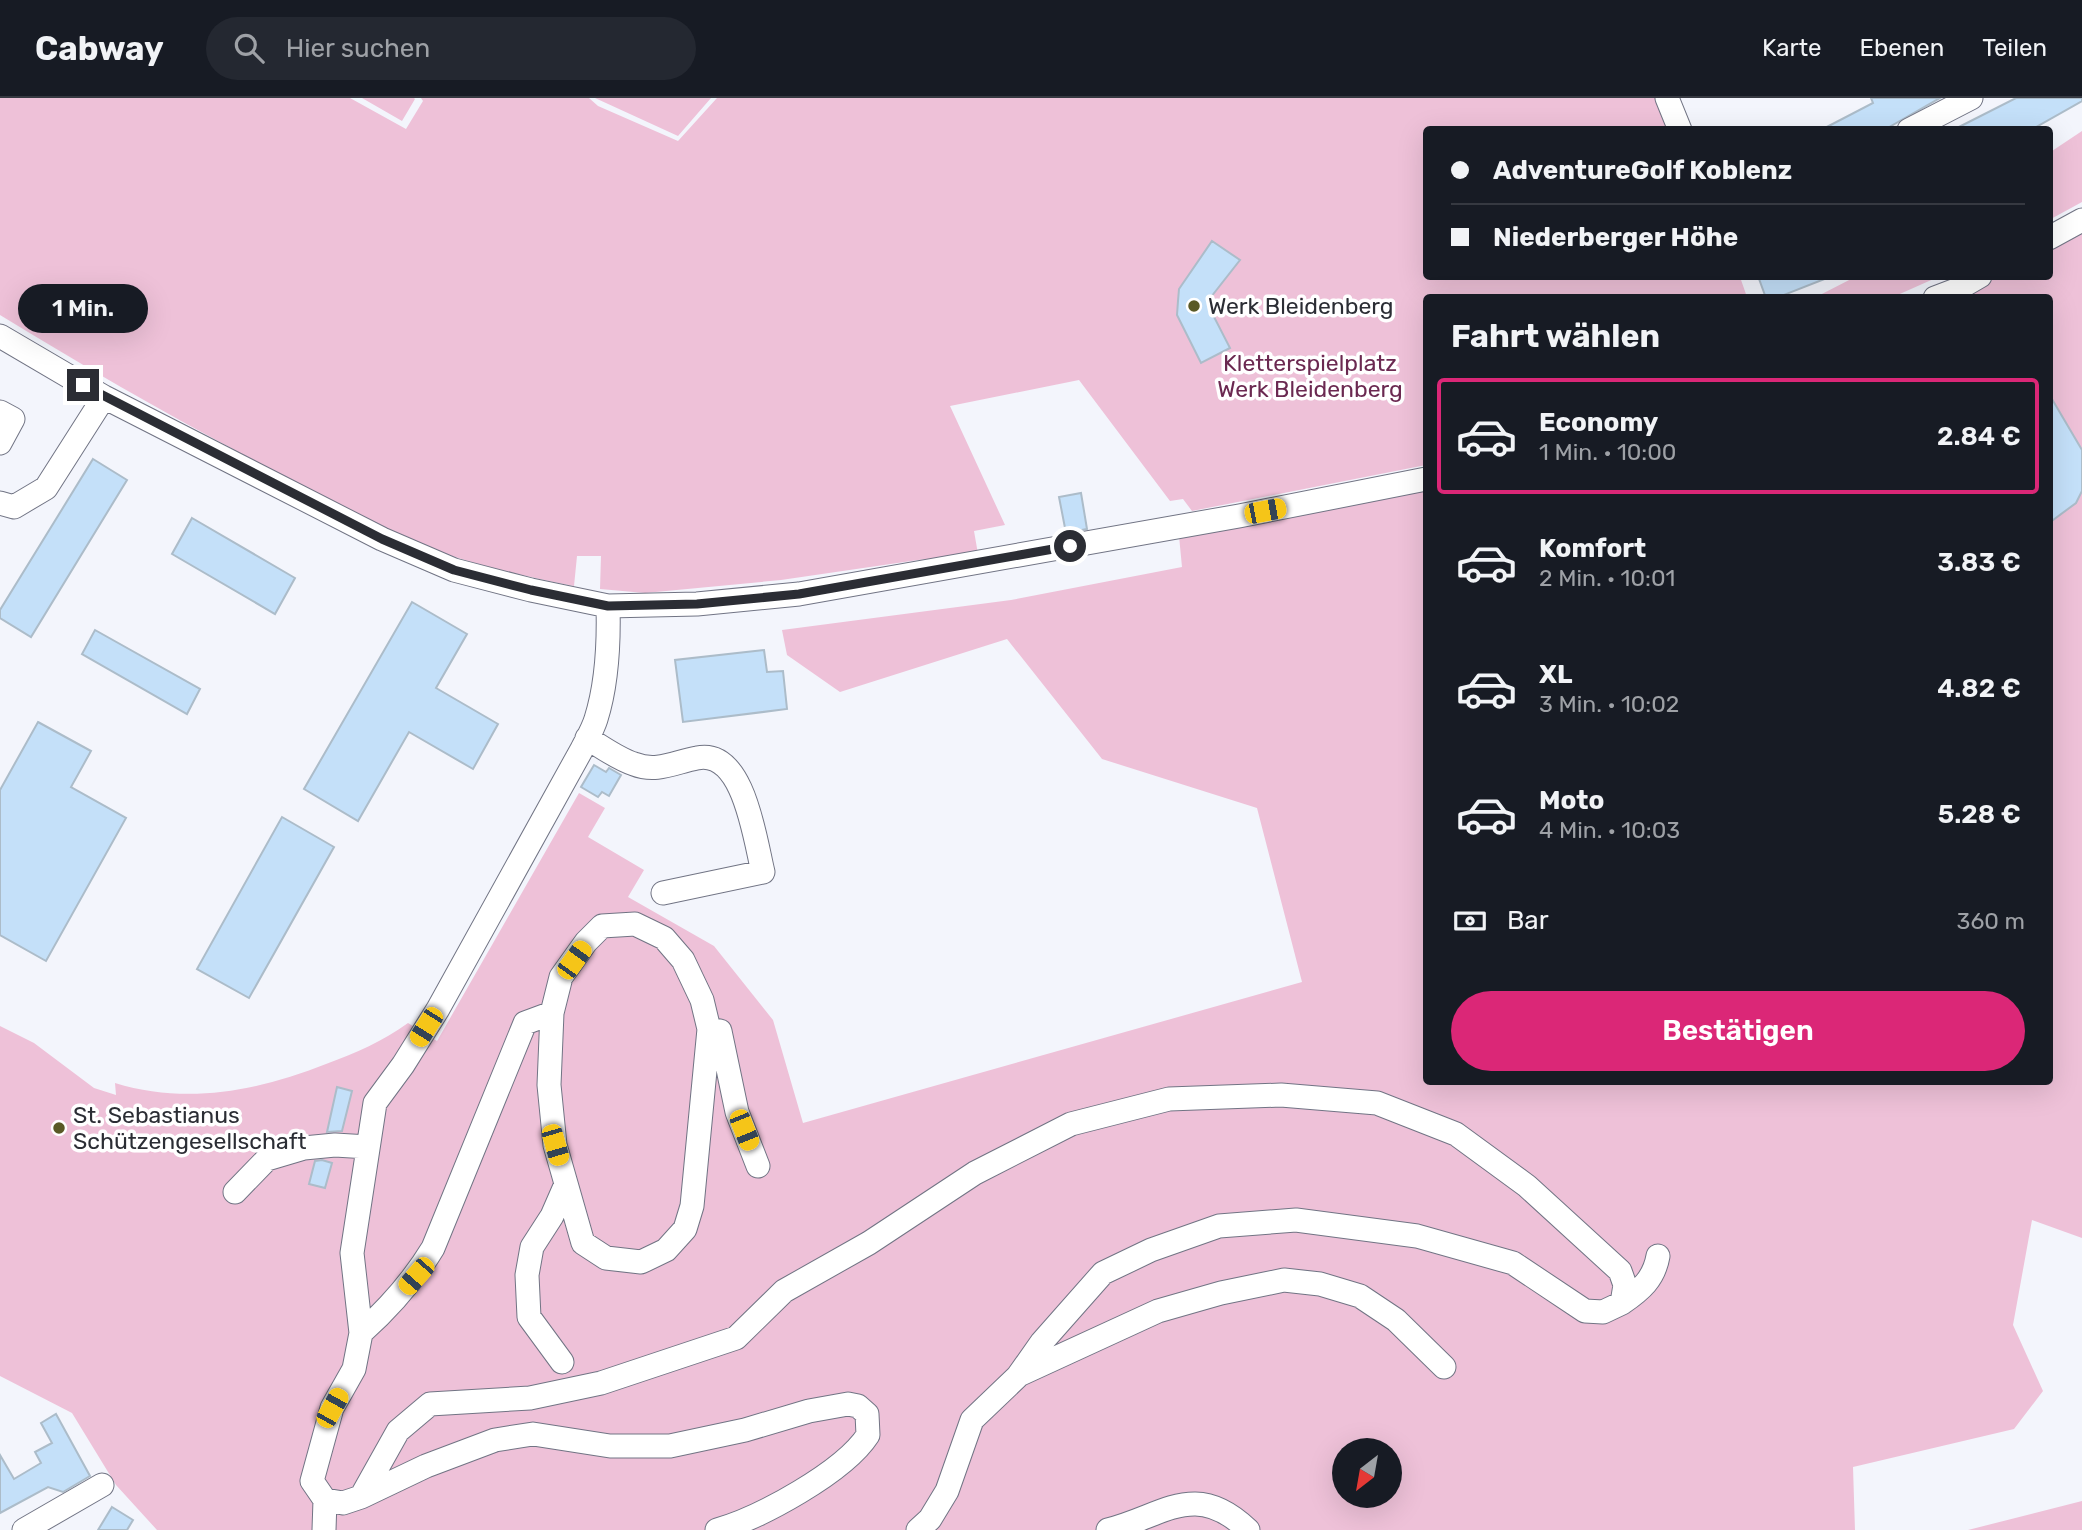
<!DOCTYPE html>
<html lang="de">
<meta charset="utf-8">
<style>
:root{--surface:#171b24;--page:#242831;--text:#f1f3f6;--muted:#9ea1a6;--line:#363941;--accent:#db2777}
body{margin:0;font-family:Rubik,sans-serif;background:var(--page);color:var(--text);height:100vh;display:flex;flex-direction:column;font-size:26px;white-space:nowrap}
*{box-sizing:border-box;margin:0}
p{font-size:23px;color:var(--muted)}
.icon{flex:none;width:38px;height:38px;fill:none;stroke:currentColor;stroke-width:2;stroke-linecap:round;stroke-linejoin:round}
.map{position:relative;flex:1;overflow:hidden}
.panel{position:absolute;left:1423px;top:196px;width:630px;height:791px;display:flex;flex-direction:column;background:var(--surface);border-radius:7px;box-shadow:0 7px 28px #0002}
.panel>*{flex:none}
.banner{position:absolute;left:1423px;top:28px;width:630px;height:154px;border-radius:7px;box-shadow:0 7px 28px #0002;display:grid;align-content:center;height:154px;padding:0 28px;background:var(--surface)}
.needle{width:46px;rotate:211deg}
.buttons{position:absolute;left:1332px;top:1340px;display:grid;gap:14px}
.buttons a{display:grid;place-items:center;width:70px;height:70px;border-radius:50%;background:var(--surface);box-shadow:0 7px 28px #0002;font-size:35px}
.end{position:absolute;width:32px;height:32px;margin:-16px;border:9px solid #2b2d34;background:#fff;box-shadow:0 0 0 4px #fff}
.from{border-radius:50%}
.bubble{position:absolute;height:49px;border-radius:24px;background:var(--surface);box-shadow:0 7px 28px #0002;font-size:23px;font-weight:600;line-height:49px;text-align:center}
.car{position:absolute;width:21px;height:42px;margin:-21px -10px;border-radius:9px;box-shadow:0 0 5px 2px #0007;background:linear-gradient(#f5c518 24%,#345 0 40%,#f5c518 0 76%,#345 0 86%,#f5c518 0)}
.banner b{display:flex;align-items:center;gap:24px;height:66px;font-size:26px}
.banner b+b{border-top:2px solid var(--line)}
.banner i{width:18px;height:18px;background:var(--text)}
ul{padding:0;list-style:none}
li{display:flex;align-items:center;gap:21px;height:116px;margin:0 14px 10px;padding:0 14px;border:4px solid transparent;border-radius:7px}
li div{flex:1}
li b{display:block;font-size:26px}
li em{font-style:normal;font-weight:600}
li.current{border-color:var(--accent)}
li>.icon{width:63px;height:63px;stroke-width:1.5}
h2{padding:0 28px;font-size:32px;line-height:84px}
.pay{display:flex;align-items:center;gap:18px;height:77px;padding:0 28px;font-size:26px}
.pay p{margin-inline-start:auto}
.cta{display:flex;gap:14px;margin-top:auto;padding:14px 28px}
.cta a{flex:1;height:80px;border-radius:42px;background:var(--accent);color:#fff;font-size:28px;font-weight:600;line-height:80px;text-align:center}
header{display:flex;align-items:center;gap:42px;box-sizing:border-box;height:98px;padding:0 35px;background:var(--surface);border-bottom:2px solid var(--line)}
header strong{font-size:33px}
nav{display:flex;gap:38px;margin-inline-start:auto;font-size:24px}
.search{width:490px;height:63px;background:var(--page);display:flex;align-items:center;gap:18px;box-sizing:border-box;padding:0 24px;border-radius:38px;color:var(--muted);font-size:26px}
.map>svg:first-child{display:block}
.green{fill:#eec1d8;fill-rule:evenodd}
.building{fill:#c4e0f9;stroke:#acbcc9;stroke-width:2}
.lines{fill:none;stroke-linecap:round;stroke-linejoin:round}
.minor-casing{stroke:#717484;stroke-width:25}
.minor{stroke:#fff;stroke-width:23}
.route{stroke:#2b2d34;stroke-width:9}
.poi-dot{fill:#595926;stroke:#fff;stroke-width:2.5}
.labels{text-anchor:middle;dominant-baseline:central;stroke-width:7;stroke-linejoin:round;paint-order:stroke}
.poi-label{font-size:23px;fill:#2b2d34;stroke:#fff;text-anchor:start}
.park-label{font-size:23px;fill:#6b2951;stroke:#fff}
</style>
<header>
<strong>Cabway</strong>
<div class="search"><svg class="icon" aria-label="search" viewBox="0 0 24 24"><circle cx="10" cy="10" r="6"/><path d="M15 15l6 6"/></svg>Hier suchen</div>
<nav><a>Karte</a><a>Ebenen</a><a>Teilen</a></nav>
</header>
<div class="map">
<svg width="2082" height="1432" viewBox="0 0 2082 1432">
<rect width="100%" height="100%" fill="#f3f5fc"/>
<path class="green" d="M0,0h350l56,31 17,-28 -2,-3h168l9,8 80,35 39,-43h942l13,31 -246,1v146l314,1 7,20 -321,1v167l-234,46 -9,-12 -13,2 -91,-121 -129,26 55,119 -31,6 4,23 -60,6 -137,20 -136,13 -45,-4 1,-33h-24l-3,30c-46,-9 -90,-19 -134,-34 -68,-24 -132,-63 -196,-97 -83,-44 -164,-91 -244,-140z
M362,0h52l1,1 -13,22z
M595,0h116l-33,38z
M2082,33v71l-33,18v-67z
M2082,127v1013l-50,-18 -19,105 30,66 -29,38 -161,38 2,63h-1698l-41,-45 -44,-72 -72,-37v-350l34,17 60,45 22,7 -1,-12c72,22 143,8 211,-19 30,-11 57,-23 82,-41l29,18 142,-248 26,15 -17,29 56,33 -16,27 86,49 59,74 30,103 499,-141 -45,-174 -155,-49 -95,-120 -167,53 -53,-37 -5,-25 229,-30 171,-33 -3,-31 247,-48v594h623v-784l-102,-1 41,-20 61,-1v-33zM1344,1353h46v45h-46z
M1855,179v-1l83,1 -45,20h-77z
M2082,1403v29h-114z"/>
<path class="building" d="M1871,0h69l-56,32h-63l52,-27z
M2016,0h66v3l-51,29h-78z
M1212,143l28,19 -29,37v14l19,37 -29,15 -24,-48 1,-14 1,-12z
M1758,178h69v2l-51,20h-10z
M2049,296l33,56v41l-6,12 -27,20z
M93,361l34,21 -96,157 -31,-19v-8z
M1081,395l6,36 -21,4 -7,-36z
M192,420l103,60 -20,36 -103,-60z
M412,504l55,32 -31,54 62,36 -25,45 -64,-37 -51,89 -54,-32z
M95,532l105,59 -13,25 -105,-60z
M764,552l3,22 16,-1 4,38 -104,13 -8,-62z
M38,624l53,29 -20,36 55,31 -80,143 -46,-26v-145z
M594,667l12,7 3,-4 12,7 -12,21 -7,-4 -4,5 -17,-10z
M282,719l52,30 -85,151 -52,-29z
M337,989l15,4 -10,40 -15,1z
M322,1062l10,3 -7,25 -16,-4 6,-23z
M56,1316l34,62 -27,16 -15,-5 -48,26v-58l14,24 27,-16 -6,-11 17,-9 -11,-20z
M112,1409l21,13 -6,10h-29z"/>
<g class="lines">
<g class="minor-casing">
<path id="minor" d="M1667,0l13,32
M1909,32l62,-32
M2049,140l33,-18
M1935,200l21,-8 24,-14
M0,238l104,61 278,142 72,31 77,20 77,16 89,-2 102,-10 440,-78 187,-37
M0,314l13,7 -13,24
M0,405l14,4 32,-19 58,-91
M608,508c1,36 -1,78 -12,113 -3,10 -9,20 -14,30l-144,260 -35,56 -28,38 -23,150 9,80 -7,36 -22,39 -20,73 13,19 18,3 18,-6 65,-31 69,-26 38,-6 77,12h60l75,-16 64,-19 39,-7 10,2 9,8 1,21c-24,37 -108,83 -151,95
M587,640c15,9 31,21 47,26 23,9 41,-2 63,-6 47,-10 58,82 66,114l-100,21
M709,931l11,2 17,81 21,54
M235,1094l32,-33 37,-11 31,-3 33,2
M1622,1205c19,-13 32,-24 36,-47
M361,1235c29,-26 52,-52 72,-85l92,-225 27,-10 -3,72 6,60 28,98 23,15 35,4 25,-12 19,-21 7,-23 17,-177 -7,-29 -19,-40 -19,-22 -29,-14 -33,2 -16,16 -25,35 -9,36
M562,1264l-33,-45 -2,-42 5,-28 20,-31 14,-32
M1021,1276l137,-63 63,-18 63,-13 36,4 40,12 36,24 48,47
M361,1399l37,-66 32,-27 100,-6 71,-15 135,-45 48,-47 85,-48 106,-70 96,-49 98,-25 112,-4 96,8 79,31 71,52 93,85 5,14 -3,18 -19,9 -18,-1 -72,-48 -96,-27 -121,-16 -77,6 -68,24 -48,23 -61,69 -24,34 -46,44 -25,71 -17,28 -12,11
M24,1432l78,-45
M324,1432l1,-30
M1108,1432c56,-14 87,-51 140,0"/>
</g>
<use href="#minor" class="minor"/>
</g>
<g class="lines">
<path class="route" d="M83,287l299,154 72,31 77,20 77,16 89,-2 102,-10 271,-48"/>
</g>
<g class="poi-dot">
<circle cx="1194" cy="208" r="7"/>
<circle cx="59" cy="1030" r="7"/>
</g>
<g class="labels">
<g class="poi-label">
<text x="1208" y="208">Werk Bleidenberg</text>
<text x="73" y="1017">St. Sebastianus<tspan x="73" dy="26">Schützengesellschaft</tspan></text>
</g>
<g class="park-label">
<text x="1310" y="265">Kletterspielplatz<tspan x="1310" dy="26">Werk Bleidenberg</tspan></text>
</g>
</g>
</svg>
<div class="buttons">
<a><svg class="needle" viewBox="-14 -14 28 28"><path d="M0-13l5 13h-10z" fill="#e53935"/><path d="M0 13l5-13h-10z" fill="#9ea1a6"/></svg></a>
</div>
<i class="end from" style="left:1070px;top:448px"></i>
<i class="end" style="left:83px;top:287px"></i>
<div class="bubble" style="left:18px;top:186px;width:130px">1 Min.</div>
<i class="car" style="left:1265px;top:413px;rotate:79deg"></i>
<i class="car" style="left:574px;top:862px;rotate:36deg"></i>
<i class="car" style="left:426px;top:929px;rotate:212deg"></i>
<i class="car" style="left:744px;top:1032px;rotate:158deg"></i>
<i class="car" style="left:555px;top:1047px;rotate:164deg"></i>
<i class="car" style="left:416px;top:1178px;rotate:221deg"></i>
<i class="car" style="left:332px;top:1310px;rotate:29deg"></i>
<div class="banner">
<b><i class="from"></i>AdventureGolf Koblenz</b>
<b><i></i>Niederberger Höhe</b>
</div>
<section class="panel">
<h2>Fahrt wählen</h2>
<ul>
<li class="current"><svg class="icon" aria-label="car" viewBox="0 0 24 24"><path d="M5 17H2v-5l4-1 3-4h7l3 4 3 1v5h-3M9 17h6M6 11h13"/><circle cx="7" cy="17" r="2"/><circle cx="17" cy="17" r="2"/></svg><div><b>Economy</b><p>1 Min. · 10:00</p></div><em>2.84 €</em></li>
<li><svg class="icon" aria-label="car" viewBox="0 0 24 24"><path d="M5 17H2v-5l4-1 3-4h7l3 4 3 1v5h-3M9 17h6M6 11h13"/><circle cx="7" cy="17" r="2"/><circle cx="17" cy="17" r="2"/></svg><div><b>Komfort</b><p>2 Min. · 10:01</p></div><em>3.83 €</em></li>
<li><svg class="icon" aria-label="car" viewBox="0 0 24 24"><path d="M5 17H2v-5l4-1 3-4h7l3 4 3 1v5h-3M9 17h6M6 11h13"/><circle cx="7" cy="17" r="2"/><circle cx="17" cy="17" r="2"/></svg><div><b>XL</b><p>3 Min. · 10:02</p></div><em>4.82 €</em></li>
<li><svg class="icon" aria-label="car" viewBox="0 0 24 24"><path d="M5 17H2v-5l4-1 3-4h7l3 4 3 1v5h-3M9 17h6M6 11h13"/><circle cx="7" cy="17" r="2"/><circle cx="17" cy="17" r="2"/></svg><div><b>Moto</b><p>4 Min. · 10:03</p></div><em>5.28 €</em></li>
</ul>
<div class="pay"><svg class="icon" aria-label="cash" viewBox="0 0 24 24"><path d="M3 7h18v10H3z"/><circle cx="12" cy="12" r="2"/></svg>Bar<p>360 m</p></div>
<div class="cta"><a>Bestätigen</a></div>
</section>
</div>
